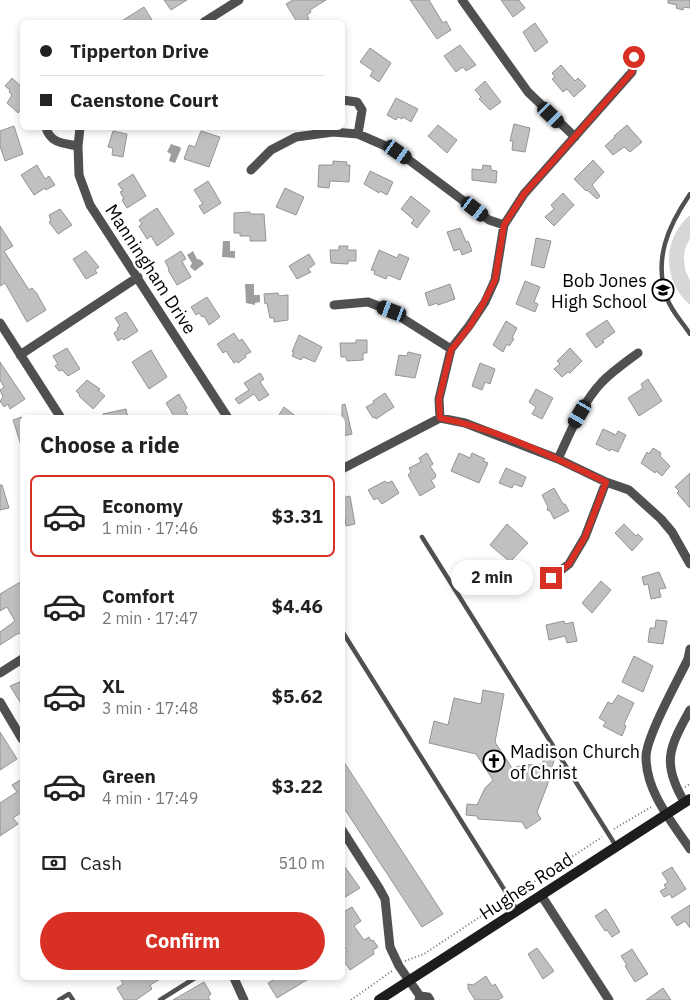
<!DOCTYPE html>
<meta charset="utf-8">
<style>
:root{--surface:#fff;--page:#f6f6f6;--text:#222;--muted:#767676;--line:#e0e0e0;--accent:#d93025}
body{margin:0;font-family:"IBM Plex Sans",sans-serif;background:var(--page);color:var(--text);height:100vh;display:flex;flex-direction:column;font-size:19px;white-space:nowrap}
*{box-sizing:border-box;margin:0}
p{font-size:16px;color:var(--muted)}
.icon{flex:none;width:28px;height:28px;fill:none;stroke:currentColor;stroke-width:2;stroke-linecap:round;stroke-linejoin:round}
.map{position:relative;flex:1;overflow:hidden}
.sheet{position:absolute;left:20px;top:415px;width:325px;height:565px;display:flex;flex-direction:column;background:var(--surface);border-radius:8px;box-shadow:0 2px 8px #0003}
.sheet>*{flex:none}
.hud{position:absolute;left:20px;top:20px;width:325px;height:110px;border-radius:8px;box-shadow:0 2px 8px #0003;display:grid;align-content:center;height:110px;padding:0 20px;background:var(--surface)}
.end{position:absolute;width:22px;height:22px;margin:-11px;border:6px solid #d93025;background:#fff;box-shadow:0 0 0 2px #fff}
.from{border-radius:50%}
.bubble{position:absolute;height:35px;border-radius:18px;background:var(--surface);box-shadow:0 2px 8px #0003;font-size:16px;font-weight:700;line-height:35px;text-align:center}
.car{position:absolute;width:15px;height:30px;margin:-15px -8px;border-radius:6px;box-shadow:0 0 4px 1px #0007;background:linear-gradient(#222 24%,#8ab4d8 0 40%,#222 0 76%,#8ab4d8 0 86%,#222 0)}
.hud b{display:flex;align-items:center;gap:18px;height:48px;font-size:19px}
.hud b+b{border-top:1px solid var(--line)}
.hud i{width:12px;height:12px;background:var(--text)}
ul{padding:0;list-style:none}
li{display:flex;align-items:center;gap:15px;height:82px;margin:0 10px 8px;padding:0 10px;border:2px solid transparent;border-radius:8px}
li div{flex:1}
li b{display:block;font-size:19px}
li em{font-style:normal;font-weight:700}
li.on{border-color:var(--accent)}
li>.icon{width:45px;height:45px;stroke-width:1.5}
h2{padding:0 20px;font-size:22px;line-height:60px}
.pay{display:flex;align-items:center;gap:12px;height:55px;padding:0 20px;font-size:19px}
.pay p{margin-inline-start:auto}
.primary-button{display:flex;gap:10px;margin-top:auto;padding:10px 20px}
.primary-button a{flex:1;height:58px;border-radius:30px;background:var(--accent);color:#fff;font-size:20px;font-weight:700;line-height:58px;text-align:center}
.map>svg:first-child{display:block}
.green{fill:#d7d7d7}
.water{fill:#9e9e9e}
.building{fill:#c0c0c0;stroke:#949494}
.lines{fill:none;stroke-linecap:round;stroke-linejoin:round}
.path{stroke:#727272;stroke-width:2;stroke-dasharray:1 2.5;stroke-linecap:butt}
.lane{stroke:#505050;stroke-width:4.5}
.street{stroke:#505050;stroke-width:9}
.secondary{stroke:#1d1d1d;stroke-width:10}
.route{stroke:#d93025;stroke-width:6}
.labels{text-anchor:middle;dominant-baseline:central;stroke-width:5;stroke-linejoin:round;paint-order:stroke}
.street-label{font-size:18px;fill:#000;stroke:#fff}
.poi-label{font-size:18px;fill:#000;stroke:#fff;text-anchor:end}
</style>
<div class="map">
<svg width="690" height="1000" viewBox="0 0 690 1000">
<rect width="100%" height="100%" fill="#fff"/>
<path class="green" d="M690,215v23l-5,11 -1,8 1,12 5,12v24c-28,-24 -28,-66 0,-90z"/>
<path class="water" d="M171,144l9,3 1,2 -6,14 -6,-2 2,-7 -4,-2z
M223,241h7v10h5v7l-13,-1z
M193,251l4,8 4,1 3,4 -9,7 -5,-4 2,-4 -5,-8z
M245,284h9v11h6v7l-5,1v2l-9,-2z"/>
<path class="building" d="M164,0h23l-16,10z
M293,0h33l-16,10 1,2 -4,3 2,4 -6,3h-6l-11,-18z
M410,0h19l14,23 3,-2 5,9 -14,9z
M501,0h18l6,8 -12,9z
M668,0h22v8l-6,-1 -1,3 -7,-2 1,-3 -9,-2z
M144,7l8,13 -4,2h-28z
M535,23l13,19 -13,10 -12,-20z
M460,45l16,20 -10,6 -3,-4 -7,5 -12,-16z
M370,48l21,15 -12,19 -9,-6 3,-5 -13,-9z
M561,65l14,16 3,-3 8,8 -12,11 -7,-8 -4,3 -11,-13 3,-2 -3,-4z
M12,78l10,9v20l-4,6 -11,-10 5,-8 -3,-3 1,-2 -5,-4z
M485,81l16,21 -11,8 -11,-11 2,-2 -6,-7z
M396,98l22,11 -7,13 -8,-5 -1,2 -4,-2 -2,3 -9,-5z
M514,124l16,4 -5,24 -13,-2 1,-9h-3z
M438,125l19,15 -10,13 -19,-17z
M627,125l15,17 -12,10 -6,-5 -11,8 -8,-9 10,-9 -1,-1z
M14,126l9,28 -18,7 -5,-15v-15z
M113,131l14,3 -4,23 -11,-2 1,-7 -5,-1z
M201,131l19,6 -11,30 -25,-8 5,-14 6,2z
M593,160l11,12 -12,13 8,11 -3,3 -10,-9 -1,1 -12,-12z
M333,161l14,1 -1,3h4l-1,17 -19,-1 -1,7 -11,-1 1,-22h14z
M37,165l8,14 4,-3 6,9 -9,5 -1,-2 -11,7 -13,-20z
M483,165l8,1v4l6,1 -1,12 -24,-3v-11l10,1z
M370,171l23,11 -6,13 -7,-4 -1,2 -15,-9z
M133,174l13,22 -19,12 -5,-8 2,-1 -4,-7 3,-1 -5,-7z
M208,181l13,22 -17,11 -5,-8 4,-2 -9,-14z
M285,188l19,9 -8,18 -20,-8z
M563,193l11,12 -20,21 -9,-9 9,-8 -3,-4z
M411,196l19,15 -13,17 -6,-5 3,-3 -13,-11z
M157,208l17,26 -17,12 -6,-10 -4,3 -8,-13 3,-2 -3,-4z
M60,209l12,16 -14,9 -9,-12 2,-1 -2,-6z
M250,212v2h14l2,27h-16v-5h-10v-3h-6v-20z
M0,226l13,20 -9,5 25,39 3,-2 3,4h1l10,18 -19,12 -22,-39 -5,3z
M460,228l6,14 2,-1 4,10 -10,4 -2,-6 -6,2 -7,-19z
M536,238l15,3 -7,27 -13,-3z
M339,246h9l-1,4h9v11h-8v3l-17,-1 -1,-13h9z
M379,250l18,8 2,-4 10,4 -9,22 -12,-5 -2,4 -12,-5 1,-3 -4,-1z
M86,251l13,16 -4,3 2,3 -11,6 -13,-20z
M181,251l5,8 -4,2 2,4 7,12 -14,8 -9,-15 1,-1 -4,-8z
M309,254l6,10 -7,5 3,3 -14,7 -8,-13z
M525,281l15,6 -6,15 4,2 -3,8 -19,-8z
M450,284l5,15 -17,6 -1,-2 -8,3 -4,-13z
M278,293l1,3 9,-1v25l-14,2v-4h-4l-3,-15 -2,1 -1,-10z
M207,297l13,20 -11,8 -5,-9 -2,1 -3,-4 -3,2 -5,-8z
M126,312l12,19 -14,9 -2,-2 -4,3 -4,-8 4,-3 -1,-2 3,-2 -5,-8z
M607,320l8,12 -13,9 2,1 -8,6 -10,-14z
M506,321l11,7 -5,10 2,1 -5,7 -2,-2 -4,8 -10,-7z
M234,333l5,8 3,-2 9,13 -6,3 1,2 -8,6 -1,-2 -3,2 -8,-12 -3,2 -6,-9z
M299,335l23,12 -7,15 -12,-5 -2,3 -9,-4 2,-4h-2z
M356,340h11v13h-4v7l-16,1 -1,-4h-5l-1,-14h16z
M67,348l13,21 -12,7 -6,-6 -3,1 -4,-5 3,-2 -5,-8z
M570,348l12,13 -12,12 -2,-1 -6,5 -8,-8 6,-5 -3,-3z
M151,350l16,27 -18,12 -17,-27z
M408,352l13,3 -6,23 -20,-3 4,-20 8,1z
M0,362l25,37 -15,10 -2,-5 -4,3 -4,-6 3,-4 -3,-7 4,-3 -4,-7z
M480,363l15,6 -5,15 -5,-2 -3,8 -10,-4z
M260,373l4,6 -4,3 9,13 -10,6 -5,-7 -15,10 -4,-5 14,-9 -5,-7z
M648,379l14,22 -23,15 -11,-18 15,-10 -2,-4z
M87,380l13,9 -2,1 7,6 -12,13 -14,-13 1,-1 -4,-4z
M536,389l17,9 -11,21 -10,-5 4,-7 -7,-5z
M385,393l9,14 -18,12 -1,-2 -2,1 -7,-11 8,-4 -1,-2z
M179,394l8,14 -2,2 5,8h-15l-9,-15z
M345,404l7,30 -10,2v-31z
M284,407l14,11h-21z
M126,409l2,9h-25v-4z
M22,417v28h-1l-8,-25z
M603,429l13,6 2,-4 8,4 -8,17 -7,-3 -1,2 -14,-7z
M653,448l8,5 -1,3 10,10 -8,10 -6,-5 -1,2 -14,-10 6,-11 2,2z
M427,453l6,11 -3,2 6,9 -1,3 -4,2 4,7 -15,9 -12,-21 3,-3 -2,-4 12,-6 -2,-4z
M459,453l11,5 2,-5 13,6 -2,2 5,2 -9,20 -28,-12z
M506,468l20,9 -4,10 -8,-3 -2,4 -13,-5z
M690,473v35l-13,-15 2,-2 -4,-4z
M385,481l2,2 5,-2 7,12 -17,11 -5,-6 -3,2 -6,-10z
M0,485h2l7,23 -9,2z
M554,488l9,16h2l4,7 -15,8 -4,-8 -3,-1 1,-3 -6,-12z
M350,496l5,28 -9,2 -1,-8 -3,1v-21z
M507,524l21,19 -18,19 -20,-17z
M624,524l12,12 2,-2 5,5 -11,12 -17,-18z
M659,572l7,16 -7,1 2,8 -10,2 -3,-15 -4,1 -2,-8z
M22,581v52l-5,1 -17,11v-13l15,-11 -8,-14 -7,4v-17z
M601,581l10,9 -19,23 -10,-10z
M656,620l11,1 -4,23 -15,-2 2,-14h5z
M564,621l1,3 8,-2 4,19 -10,2 -2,-7 -16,4 -3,-15z
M634,656l19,10 -10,26 -21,-10z
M22,681v24l-12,-19z
M483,690l21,4 -9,48 17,26 11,-3 19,-1 3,-9 10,3 -4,12h2l-16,42 4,7 -15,10 -4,-7 -44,-3 -1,-3 -11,-1 1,-11 10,1 8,-17 8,-8 -17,-26 -47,-11 5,-22 14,4 6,-27 27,6z
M618,695l16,8 -10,21 2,2 -4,10 -19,-10 3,-4 -7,-4 9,-16 4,2z
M0,732l17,27 -17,11z
M342,759l101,155 -21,13 -80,-122z
M22,779v33l-9,6 5,6 -18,12v-33l17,-11 -5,-7z
M342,863l18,25 -18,11z
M672,867l14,22 -14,9 -2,-4 -6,3 -4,-6 6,-3 -2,-3 4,-3 -6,-9z
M690,905v23l-5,-7 -8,5 -6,-9z
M352,907l9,14 -7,5 10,14 5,-3 2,4 2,-1 5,7 -5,3 1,4 -24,16 -8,-12v-4l5,-3 -5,-8v-30z
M606,909l14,23 -8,5 -5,-7 -2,1 -10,-15z
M537,948l17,23 -11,8 -15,-25z
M632,949l16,25 -13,8 -10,-16 2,-1 -6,-9z
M486,976l6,10 3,-2 8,13 -5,3h-23l-7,-11v-5l5,1z
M120,978h42l-12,7 2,4 -16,11h-12l-7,-12 6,-4z
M277,978h33l-33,20 -9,-15z
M204,982l7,12 -3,3 2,3h-37z
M663,988l8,12h-25z"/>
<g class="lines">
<path class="path" d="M685,787l5,-3
M614,829l37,-22
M514,895l88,-58
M405,961l19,-7 80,-53
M351,1000l41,-29"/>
<path class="lane" d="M690,194c-22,32 -37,66 -23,104 4,13 16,25 23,36
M422,537l194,309
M342,631l175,279
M59,1000l10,-6 4,6
M160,1000l35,-22"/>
<path class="street" d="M462,0l66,92 47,45
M204,22l35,-22
M342,100l15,2 5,8 -4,24
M46,128c5,16 18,15 32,18
M80,128l-2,18 1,29 11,30 138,213
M251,170l20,-20 25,-13 37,-5 25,2 39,17 92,69 15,5
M334,305l34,-3 23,9 60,38
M0,323l61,95
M20,355l118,-78
M440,418l-1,-19 12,-50 18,-23 16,-24 10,-22 9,-55 20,-31 108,-122 2,-15
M558,459c12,-26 24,-56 44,-77 11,-11 24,-20 36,-29
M342,469l98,-51 25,5 93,36 48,23 23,8 32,29 11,13 18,32
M551,578l18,-14 16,-27 21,-55
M690,649l-2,10c-10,21 -42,78 -42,98 0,35 26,65 44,92
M0,673l22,-14
M0,702l22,37
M685,803c-24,-40 -16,-55 5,-93
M342,830l37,58 6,11 5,48 9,19 21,30 -1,4
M541,895l68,105
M234,978l10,22
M420,996l8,1 2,3"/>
<path class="secondary" d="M379,1000l311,-201"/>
</g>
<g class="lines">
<path class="route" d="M551,578l18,-14 16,-27 21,-55c-53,-25 -108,-53 -166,-64l-1,-19 12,-49 19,-24 14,-24 11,-22 9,-55 20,-31 108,-122 2,-15"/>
</g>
<defs>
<g id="school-ring" transform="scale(1.125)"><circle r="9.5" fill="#fff" stroke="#000" stroke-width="1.5"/><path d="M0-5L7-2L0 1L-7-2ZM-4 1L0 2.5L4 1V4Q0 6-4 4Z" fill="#000"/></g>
<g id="church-ring" transform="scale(1.125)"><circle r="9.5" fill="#fff" stroke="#000" stroke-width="1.5"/><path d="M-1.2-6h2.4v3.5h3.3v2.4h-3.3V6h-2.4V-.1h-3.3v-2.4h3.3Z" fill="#000"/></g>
</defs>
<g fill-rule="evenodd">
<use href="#school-ring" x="663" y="290"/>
<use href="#church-ring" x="494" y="761"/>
</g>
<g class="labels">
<g class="street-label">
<text transform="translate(151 269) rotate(57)">Manningham Drive</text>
<text transform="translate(526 886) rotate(-33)">Hughes Road</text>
</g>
<g class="poi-label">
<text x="647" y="280">Bob Jones<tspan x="647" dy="21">High School</tspan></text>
<text x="510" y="751" text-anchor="start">Madison Church<tspan x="510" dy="21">of Christ</tspan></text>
</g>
</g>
</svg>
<i class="end from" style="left:634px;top:57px"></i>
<i class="end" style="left:551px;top:578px"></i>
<div class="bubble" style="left:451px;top:560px;width:82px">2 min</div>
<i class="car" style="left:551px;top:115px;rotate:134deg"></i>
<i class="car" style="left:398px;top:152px;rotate:125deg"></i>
<i class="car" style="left:475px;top:209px;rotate:128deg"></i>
<i class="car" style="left:392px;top:311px;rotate:291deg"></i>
<i class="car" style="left:580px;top:414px;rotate:210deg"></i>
<div class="hud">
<b><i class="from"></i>Tipperton Drive</b>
<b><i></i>Caenstone Court</b>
</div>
<section class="sheet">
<h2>Choose a ride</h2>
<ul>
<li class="on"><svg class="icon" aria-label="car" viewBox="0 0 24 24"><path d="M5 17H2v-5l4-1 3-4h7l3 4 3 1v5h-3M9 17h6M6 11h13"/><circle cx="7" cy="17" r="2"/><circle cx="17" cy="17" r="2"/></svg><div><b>Economy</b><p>1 min · 17:46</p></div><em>$3.31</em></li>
<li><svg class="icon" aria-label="car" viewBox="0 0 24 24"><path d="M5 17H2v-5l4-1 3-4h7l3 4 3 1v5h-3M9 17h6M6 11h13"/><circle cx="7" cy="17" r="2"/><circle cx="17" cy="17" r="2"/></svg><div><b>Comfort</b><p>2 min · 17:47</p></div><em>$4.46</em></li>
<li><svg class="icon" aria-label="car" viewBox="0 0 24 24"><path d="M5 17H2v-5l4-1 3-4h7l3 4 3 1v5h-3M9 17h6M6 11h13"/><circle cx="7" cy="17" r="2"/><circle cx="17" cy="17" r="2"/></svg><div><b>XL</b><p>3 min · 17:48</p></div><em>$5.62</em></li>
<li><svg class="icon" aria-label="car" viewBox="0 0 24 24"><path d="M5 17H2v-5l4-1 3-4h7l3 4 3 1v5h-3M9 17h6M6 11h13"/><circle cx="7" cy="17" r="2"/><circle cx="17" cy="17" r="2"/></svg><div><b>Green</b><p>4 min · 17:49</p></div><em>$3.22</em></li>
</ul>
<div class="pay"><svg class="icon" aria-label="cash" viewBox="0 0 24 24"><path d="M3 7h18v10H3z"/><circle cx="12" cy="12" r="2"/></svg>Cash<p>510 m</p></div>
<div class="primary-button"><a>Confirm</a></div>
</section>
</div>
